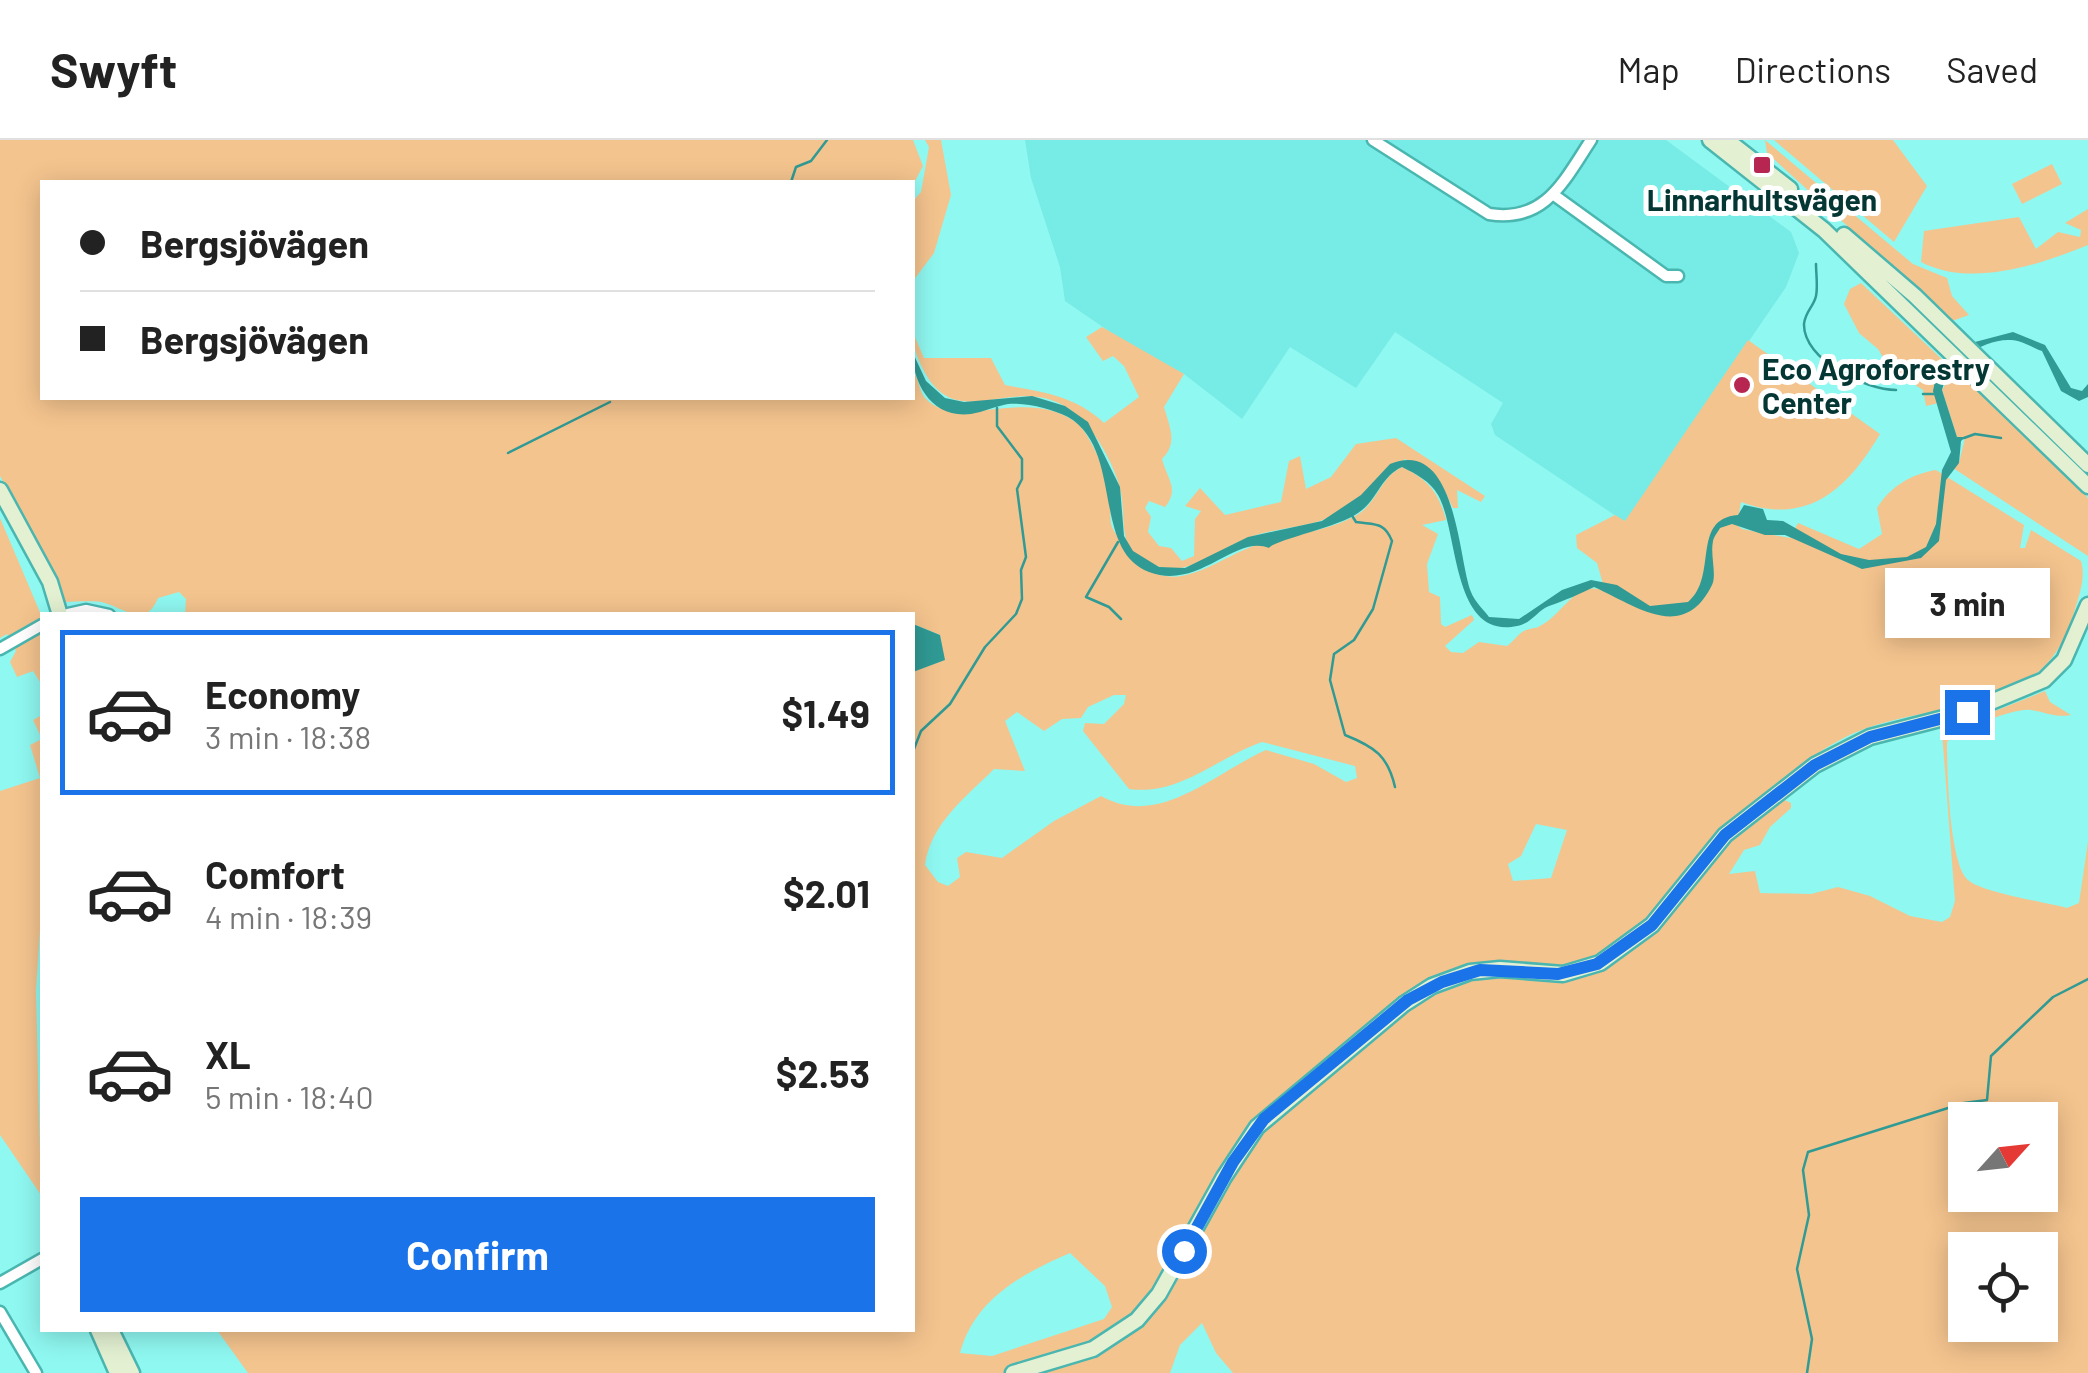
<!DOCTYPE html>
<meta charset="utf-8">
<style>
:root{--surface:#fff;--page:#f2f2f2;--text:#222;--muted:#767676;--line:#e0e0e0;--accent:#1a73e8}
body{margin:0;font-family:Barlow,sans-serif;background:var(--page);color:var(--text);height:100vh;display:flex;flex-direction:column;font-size:38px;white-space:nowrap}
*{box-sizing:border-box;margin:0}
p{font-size:32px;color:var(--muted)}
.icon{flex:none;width:55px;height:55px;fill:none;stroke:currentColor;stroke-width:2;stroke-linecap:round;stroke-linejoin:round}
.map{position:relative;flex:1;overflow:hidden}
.sheet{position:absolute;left:40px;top:472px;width:875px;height:720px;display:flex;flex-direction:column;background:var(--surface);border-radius:0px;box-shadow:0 5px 25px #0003}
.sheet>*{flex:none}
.guide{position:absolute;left:40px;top:40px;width:875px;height:220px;border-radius:0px;box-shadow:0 5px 25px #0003;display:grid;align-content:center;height:220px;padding:0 40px;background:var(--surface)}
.needle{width:65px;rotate:63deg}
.buttons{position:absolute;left:1948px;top:962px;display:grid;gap:20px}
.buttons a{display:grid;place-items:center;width:110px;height:110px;border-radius:0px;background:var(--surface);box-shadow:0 5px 25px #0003;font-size:50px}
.end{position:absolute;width:45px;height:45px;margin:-22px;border:12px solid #1a73e8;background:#fff;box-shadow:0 0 0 5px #fff}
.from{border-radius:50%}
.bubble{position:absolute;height:70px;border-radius:0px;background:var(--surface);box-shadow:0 5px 25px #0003;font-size:32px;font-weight:700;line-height:70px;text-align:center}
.guide b{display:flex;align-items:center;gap:35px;height:95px;font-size:38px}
.guide b+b{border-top:2px solid var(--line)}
.guide i{width:25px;height:25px;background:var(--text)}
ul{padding:18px 0 0;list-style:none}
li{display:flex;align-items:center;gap:30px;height:165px;margin:0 20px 15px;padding:0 20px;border:5px solid transparent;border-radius:0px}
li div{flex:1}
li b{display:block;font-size:38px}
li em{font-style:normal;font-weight:700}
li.current{border-color:var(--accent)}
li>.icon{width:90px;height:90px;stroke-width:1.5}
.button{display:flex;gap:20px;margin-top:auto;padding:20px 40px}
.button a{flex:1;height:115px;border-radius:0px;background:var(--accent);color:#fff;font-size:40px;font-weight:700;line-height:115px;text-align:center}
header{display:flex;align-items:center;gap:60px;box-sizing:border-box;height:140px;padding:0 50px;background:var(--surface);border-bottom:2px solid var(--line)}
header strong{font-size:48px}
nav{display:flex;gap:55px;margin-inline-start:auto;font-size:35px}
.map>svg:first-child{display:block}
.built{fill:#77ebe5}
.green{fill:#f4c48e;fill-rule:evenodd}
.water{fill:#309a94}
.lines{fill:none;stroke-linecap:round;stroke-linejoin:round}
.stream{stroke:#309a94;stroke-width:2.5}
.street-casing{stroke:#4ab6b0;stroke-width:15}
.secondary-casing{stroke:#4ab6b0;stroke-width:19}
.street{stroke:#fff;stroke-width:10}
.secondary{stroke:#e3f1d2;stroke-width:14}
.route{stroke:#1a73e8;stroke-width:12}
.poi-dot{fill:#b62650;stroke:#fff;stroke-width:4}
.labels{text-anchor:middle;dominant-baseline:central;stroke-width:10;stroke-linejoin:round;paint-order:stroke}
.poi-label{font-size:30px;font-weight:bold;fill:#043633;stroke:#fff}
</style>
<header>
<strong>Swyft</strong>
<nav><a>Map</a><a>Directions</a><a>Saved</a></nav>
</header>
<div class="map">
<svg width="2088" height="1233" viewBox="0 0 2088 1233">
<rect width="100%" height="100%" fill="#8ff8f1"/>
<path class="built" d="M1025,0h641l125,92 8,21 -13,34 -161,235 -130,-87 -4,-11 12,-21 -108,-71 -39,56 -66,-41 -48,72 -58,-45 -58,-31 -61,-42 -5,-34 -29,-89z"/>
<path class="green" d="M0,0h913l10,26 -10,19 -871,-3v216h870l1,-27c6,8 6,20 12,27 34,36 99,-14 152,25 12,9 33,57 34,74 0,9 -2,22 1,30 4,9 13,18 18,25 39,52 83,8 126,-7 35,-12 65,-11 99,-29 22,-11 24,-38 47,-49 26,12 37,26 44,53l-24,5 16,9 -11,30 2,28 11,5 1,27 4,3 27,-12 2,5 -29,26 6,6 12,1 16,-11 28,4c6,-4 11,-12 17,-15 5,-3 11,-2 16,-5 24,-12 35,-47 65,-35l-8,-28 -20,-15 -1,-13 39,-20 10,6 123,-181 132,94c-33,56 -73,92 -139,68l-4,23 5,4 48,9 8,-15 61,26 23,-15 -5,-26c13,-21 34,-34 59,-38l88,55 -4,23h5l6,-18 50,31c5,18 -2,34 -7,52 -34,115 -149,81 -234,127 -23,12 -53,34 -74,52l25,11v5l-21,19 -10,18 -16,5 -15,24 26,-3 5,22 51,1 27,-7 32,9 40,20 32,6 8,-5 5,-16 -13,-169 103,-41 5,11 21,13c-16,3 -25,-3 -40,-5 -16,-3 -73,20 -84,32 0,28 2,121 21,138 15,13 77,22 99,28l12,-5 9,-61v531h-855l-17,-20 -14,-30 -22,22 -10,28h-922l-31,-43h695v-658l32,-12 -4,-25 -27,-11 -1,-9h-727l1,-16 -7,-7 -21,6c-12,30 -33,11 -53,5 -11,-3 -28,-1 -40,-1l-23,-53 -42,-73zM1114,555h12l-2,9 -20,20 -19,-1 -2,8 46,58c51,7 87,-31 133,-47l93,24 2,12 -11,4 -32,-18 -48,-14c-52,23 -107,79 -165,46l-47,25 -52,37 -36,-6 -9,6 3,19 -12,9 -10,-4 -13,-17c6,-42 40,-67 69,-96l31,2 -20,-50 12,-9 27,19 18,-12 19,-1 7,-11zM1536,684l31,6 -16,48 -38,3 -5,-17 13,-8zM1965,980h75v75h-75zM1965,1110h75v75h-75zM1070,1113l35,33 7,21 -8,12 -112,37 -32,-3c14,-53 61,-79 110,-100z
M925,0h16l10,55 -17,58 -21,28v-80l8,-9 8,-45z
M1765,0l148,124 34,14 5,18 17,19 -17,6 -185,-168z
M1774,0h119l34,46 -33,56z
M2052,24l10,20 -40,20 -10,-20z
M2088,69v36c-49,20 -117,43 -167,17l3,-31 95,-14 17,32 22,-17 22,5 1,-7 -16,-7z
M1861,143l85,80 -10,13 3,27 -13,3 -3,-16 -33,-21 -12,-20 -19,-16 -15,-29 6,-15z
M1102,187l82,47 -20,33c6,21 14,36 -2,52 5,20 18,30 3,48l-16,-6 -4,7 6,9 -3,15 11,14 12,2 11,13 12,-5 1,-37 6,-8 -16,-5 15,-18 25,27 56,-13 8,-41 11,-5 6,33 25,-12 25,-33 40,-6 89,58 -4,6 -24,-12 1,18h-5l-14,-28 -34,-21c-25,21 -54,52 -85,62 -22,7 -50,8 -72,17 -26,9 -54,35 -83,30 -51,-10 -38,-42 -44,-75 -5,-27 -28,-67 -49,-82 -58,-43 -116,30 -151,-46 -6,-14 -8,-19 -9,-35l12,28h67l14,27c37,7 71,11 99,38l35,-26 -15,-31 -11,-10 -10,5 -17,-24z
M1957,224l125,124 6,11v57l-135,-88 6,-5 6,-25 -8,-1 -15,-47z
M0,378l42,99v68l-9,-14 -16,6 -7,-15 6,-11 -9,-17 -7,4z
M42,575v184l-6,92 5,204 -41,-60v-344l40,-13 -10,-33 12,-6 -9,-19z"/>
<path class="water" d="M2013,192l32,13 26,43 11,3 6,-7v13l-9,4 -18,-10 -19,-40c-9,-3 -21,-11 -31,-11 -28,-2 -63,24 -69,50l15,47h9l-5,4 -2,22 -13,17 -7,61 -18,17 -59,11 -77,-34h-20l-33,-11 -12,4c-2,4 -6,8 -7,13 -3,14 4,34 -1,44 -29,59 -77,20 -118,2 -12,6 -30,14 -45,19 -11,4 -18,18 -32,20 -66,14 -58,-95 -79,-131 -8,-14 -22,-21 -36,-28 -22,10 -24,33 -44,46 -19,14 -84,27 -89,35 -34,-14 -70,43 -120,24 -58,-22 -25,-123 -81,-155 -15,-8 -43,-15 -60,-13 -12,2 -25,8 -37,10 -39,5 -58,-30 -59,-63l14,30 19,17 19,4 68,-6 33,10 23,16 32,65 4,49 9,15 26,16 26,1 63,-31 74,-16 39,-26 29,-31c67,-28 68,96 81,128 4,10 13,18 18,25l30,2 43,-29 29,-10 26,5 33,21 38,-4c31,-26 2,-83 50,-87l6,-10 19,4 4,11 16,1 58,33 28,6 38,-3 19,-10 10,-23 6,-54 9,-18 -18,-61 3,-15 39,-34z
M913,484l27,11 5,25 -32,12z"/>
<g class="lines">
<path class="stream" d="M791,42l5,-15 15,-6 16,-21
M1816,124c0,9 2,23 0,32 -2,10 -11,16 -12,28 -1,36 62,66 92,66
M1923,254h14
M1964,298l11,-4 26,4
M508,313l102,-51
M1351,374l5,8c18,3 28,-1 36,19l-19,68 -19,31 -20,14 -4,26 15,55c30,12 43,21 50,52
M1118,402l-32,55 23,10 12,12
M912,614l9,-23 29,-27 35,-57 31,-33 6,-15 -1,-29 5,-13 -9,-68 5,-10v-20l-25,-33v-18
M1807,1233l5,-34 -15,-70 12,-54 -6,-45 5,-18 156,-49 23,-3 4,-44 62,-59 35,-18"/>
<g class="street-casing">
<path id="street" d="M1373,0l116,74c56,9 75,-33 102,-74
M1554,55l112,81h12
M68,474l18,-4 23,5
M0,509l42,-24
M0,1143l42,-24
M0,1172l36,61"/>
</g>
<g class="secondary-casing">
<path id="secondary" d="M1710,0l114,90 264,256
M1727,0l63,49
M1844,95l71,61 173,169
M0,350l50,92 10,33
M98,1190l19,43
M111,1190l21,43
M1013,1233l80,-24 44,-29 22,-26 65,-117 33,-50 147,-123 28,-18 38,-14 30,-3 63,5 37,-11 52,-38 73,-90 90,-70 55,-28 97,-25 77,-32 20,-20 24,-55"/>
</g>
<use href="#street" class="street"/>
<use href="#secondary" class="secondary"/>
</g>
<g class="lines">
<path class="route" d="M1184,1111l49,-89 31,-43 144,-119 34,-18 38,-12 78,4 39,-10 55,-39 73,-90 90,-70 55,-28 97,-25"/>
</g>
<g class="poi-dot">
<rect x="1752" y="15" width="20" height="20" rx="5"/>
<circle cx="1742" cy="245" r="10"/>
</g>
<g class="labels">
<g class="poi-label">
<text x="1762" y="59">Linnarhultsvägen</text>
<text x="1762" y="228" text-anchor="start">Eco Agroforestry<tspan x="1762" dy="34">Center</tspan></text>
</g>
</g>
</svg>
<div class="buttons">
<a><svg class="needle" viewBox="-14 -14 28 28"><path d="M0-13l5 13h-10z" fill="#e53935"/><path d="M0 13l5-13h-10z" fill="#767676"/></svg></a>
<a><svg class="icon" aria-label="locate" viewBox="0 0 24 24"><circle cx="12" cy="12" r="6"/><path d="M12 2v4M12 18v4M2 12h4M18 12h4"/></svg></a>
</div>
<i class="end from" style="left:1184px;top:1111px"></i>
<i class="end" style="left:1967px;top:572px"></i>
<div class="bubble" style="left:1885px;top:428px;width:165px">3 min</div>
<div class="guide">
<b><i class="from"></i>Bergsjövägen</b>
<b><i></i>Bergsjövägen</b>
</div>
<section class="sheet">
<ul>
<li class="current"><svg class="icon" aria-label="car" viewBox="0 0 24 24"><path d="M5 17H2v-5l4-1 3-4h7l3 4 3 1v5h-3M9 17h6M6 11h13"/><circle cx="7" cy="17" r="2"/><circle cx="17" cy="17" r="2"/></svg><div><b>Economy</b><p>3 min · 18:38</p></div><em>$1.49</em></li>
<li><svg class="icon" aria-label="car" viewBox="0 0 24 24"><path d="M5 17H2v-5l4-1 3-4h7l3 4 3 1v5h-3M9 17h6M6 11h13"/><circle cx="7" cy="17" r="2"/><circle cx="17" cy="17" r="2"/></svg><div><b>Comfort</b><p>4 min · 18:39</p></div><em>$2.01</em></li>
<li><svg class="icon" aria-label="car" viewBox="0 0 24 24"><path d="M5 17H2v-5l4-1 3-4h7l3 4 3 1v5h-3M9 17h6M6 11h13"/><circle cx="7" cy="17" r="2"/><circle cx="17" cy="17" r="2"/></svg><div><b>XL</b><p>5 min · 18:40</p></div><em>$2.53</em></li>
</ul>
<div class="button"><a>Confirm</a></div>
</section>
</div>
